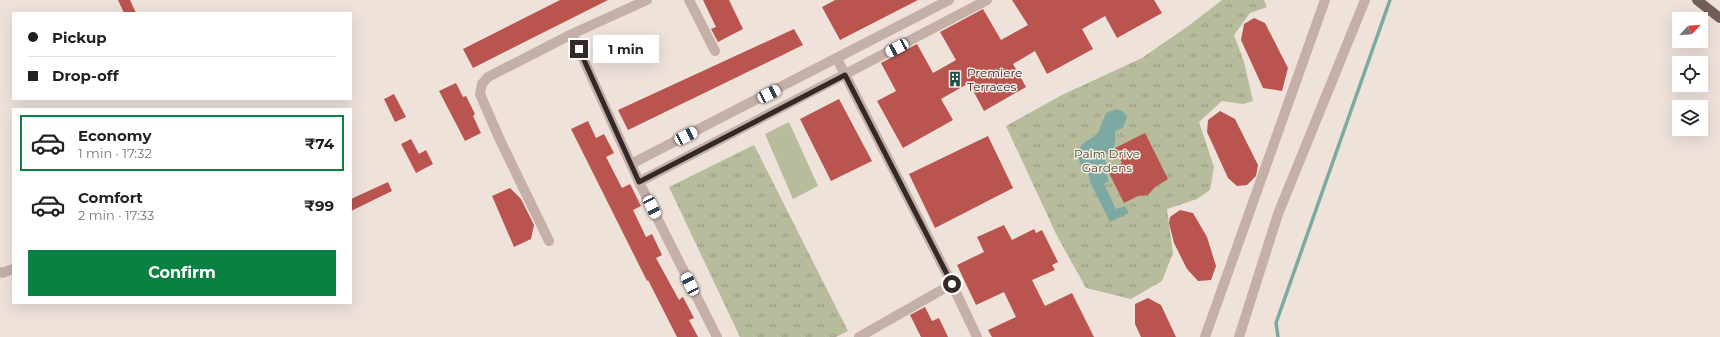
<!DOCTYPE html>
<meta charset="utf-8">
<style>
:root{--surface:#fff;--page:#f2f2f2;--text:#222;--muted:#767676;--line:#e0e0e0;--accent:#0b8043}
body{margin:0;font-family:Montserrat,sans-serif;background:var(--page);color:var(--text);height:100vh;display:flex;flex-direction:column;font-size:15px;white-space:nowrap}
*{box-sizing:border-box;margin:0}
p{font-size:13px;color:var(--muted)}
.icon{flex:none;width:22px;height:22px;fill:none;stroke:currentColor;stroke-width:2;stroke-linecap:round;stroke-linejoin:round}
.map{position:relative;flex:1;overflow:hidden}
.panel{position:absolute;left:12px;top:108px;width:340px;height:196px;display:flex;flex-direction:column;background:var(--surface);border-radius:0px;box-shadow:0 4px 16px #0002}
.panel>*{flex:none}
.guide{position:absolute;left:12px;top:12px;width:340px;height:88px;border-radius:0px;box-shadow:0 4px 16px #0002;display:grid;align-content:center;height:88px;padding:0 16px;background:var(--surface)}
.needle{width:26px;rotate:64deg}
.buttons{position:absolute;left:1672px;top:12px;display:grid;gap:8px}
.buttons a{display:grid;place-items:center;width:36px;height:36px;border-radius:0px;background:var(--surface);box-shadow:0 4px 16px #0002;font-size:20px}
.end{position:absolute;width:18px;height:18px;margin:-9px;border:5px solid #332927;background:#fff;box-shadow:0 0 0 2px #fff}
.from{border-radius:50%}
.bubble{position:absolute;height:28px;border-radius:0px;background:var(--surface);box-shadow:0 4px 16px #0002;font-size:13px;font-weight:700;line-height:28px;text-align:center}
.car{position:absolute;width:12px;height:24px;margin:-12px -6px;border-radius:5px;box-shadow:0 0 3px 1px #0007;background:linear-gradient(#fff 24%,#345 0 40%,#fff 0 76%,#345 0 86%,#fff 0)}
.guide b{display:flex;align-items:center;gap:14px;height:38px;font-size:15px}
.guide b+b{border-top:1px solid var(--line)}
.guide i{width:10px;height:10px;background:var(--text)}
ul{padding:7px 0 0;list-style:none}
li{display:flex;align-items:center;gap:12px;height:56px;margin:0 8px 6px;padding:0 8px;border:2px solid transparent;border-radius:0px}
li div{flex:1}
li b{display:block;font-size:15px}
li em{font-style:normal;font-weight:700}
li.active{border-color:var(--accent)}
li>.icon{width:36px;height:36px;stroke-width:1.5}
.cta{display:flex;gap:8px;margin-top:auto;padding:8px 16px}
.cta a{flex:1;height:46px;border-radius:0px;background:var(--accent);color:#fff;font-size:16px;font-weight:700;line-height:46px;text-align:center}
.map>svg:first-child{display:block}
.park{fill:url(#park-tufts)}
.pitch{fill:#b7bc9c}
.water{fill:#7da9a3}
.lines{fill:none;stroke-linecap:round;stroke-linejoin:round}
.stream{stroke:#7da9a3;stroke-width:3.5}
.building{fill:#b9554e}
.minor{stroke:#c5b0a8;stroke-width:10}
.major{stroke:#735e5a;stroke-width:10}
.route{stroke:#332927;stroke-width:5}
.labels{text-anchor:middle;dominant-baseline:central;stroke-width:3;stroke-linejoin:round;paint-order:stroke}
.poi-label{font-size:12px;fill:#332927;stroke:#f7ece6;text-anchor:start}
.park-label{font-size:12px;fill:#494f2e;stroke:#f7ece6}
</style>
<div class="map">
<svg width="1720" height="337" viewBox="0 0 1720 337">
<defs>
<pattern id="park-tufts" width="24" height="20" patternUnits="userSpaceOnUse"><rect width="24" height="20" fill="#b7bc9c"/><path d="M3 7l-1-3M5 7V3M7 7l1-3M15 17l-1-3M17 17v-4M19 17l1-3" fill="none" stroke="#95997f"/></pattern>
</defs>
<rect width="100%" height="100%" fill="#efe2db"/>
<path class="park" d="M1222,0h42l3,7 -17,6 -16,22 10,27 9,39 -10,3 -21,-3 -23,21 15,45 -4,23 -13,9 -30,10 6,44 -11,28 -31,18 -45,-11 -29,-52 -51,-110 56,-31 80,-37 49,-34z
M754,145l94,186 -12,6h-96l-71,-150z"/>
<path class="pitch" d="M789,122l29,64 -25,13 -28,-65z"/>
<path class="water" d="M1116,109l7,2 4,6 -4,11 -8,3c1,10 1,18 -9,24l-1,6 3,6 -3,4 4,10 -5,3 12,25 9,-3 4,7 -19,9 -20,-40 -2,-9c-9,-7 -9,-12 -10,-23l7,-8 12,-7 9,-22z"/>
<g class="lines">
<path class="stream" d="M1278,337l-2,-14 114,-323"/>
</g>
<path class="building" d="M118,0h12l6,13h-12z
M560,0h48l-135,68 -10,-19z
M703,0h26l14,29 -25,13 -7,-13 5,-2z
M835,0h83l-78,40 -18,-33z
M1012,0h142l8,13 -45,25 -12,-22 -23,13 11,20 -46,25 -12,-23 -22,13 13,23 -42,24 -15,-28 -28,16 12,21 -50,28 -26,-47 19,-10 -15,-28 36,-19 16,29 23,-13 -16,-28 43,-23 18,31 27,-15z
M1254,18l11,5 23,45 -6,23 -19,-3 -22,-48 3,-16z
M794,29l9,16 -175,85 -10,-20z
M456,83l7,14 3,-1 9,18 -2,2 8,17 -16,8 -26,-50z
M394,94l12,23 -11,5 -11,-23z
M839,99l33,62 -41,20 -31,-62z
M1220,111l15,8 23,46 -2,11 -9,9 -10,1 -9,-8 -21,-46 1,-12z
M588,121l8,17 8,-4 10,19 -8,4 16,31 8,-4 11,22 -8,4 13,27 6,-3 10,21 -6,3 23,42 4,-3 11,21 -5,2 9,17h-21l-29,-57 -1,1 -76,-152z
M1145,133l23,46 -13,8 -7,8 -10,1 -14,7 -16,-32 14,-8 -7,-15z
M988,136l25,52 -78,40 -26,-54z
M411,139l8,15 7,-4 7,14 -17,9 -15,-29z
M388,182l4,9 -41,20v-12z
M510,188l11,11 13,26 -3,14 -17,8 -22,-51z
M1180,210l13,3 14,24 9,29 -5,14 -13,1 -11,-12 -13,-26 -5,-20 1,-6z
M1004,225l8,15 22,-11 2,4 6,-3 16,32 -6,3 3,5 -23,10 13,26 27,-13 22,44h-102l-4,-7 28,-13 -12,-25 -28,13 -19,-40 27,-13 -7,-15z
M1148,298l13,7 15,32h-35l-6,-13v-20z
M925,307l7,14 7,-3 9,19h-27l-11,-22z"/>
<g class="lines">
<path class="minor" d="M689,0l26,51
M572,34l67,148 78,155
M837,59l115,225 25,53
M631,164l318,-164
M639,182l348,-182
M549,241l-49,-101 -20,-46 2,-10 6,-7 84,-43 75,-34
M0,272l2,1 11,-4
M859,337l93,-53
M1205,337l120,-337
M1239,337l39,-123 87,-214"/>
<path class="major" d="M1697,0l23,18"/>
</g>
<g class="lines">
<path class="route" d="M579,49l60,133 206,-107 107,209"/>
</g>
<defs>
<g id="building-bare" transform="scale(1.2)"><path d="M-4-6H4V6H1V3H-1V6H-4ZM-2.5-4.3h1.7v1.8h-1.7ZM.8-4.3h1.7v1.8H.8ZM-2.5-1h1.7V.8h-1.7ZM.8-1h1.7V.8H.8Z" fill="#21504b" stroke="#f7ece6" stroke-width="2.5" paint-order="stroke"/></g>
</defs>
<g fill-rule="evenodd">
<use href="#building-bare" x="955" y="79"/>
</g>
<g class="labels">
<g class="poi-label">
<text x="967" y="72">Premiere<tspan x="967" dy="14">Terraces</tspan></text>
</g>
<g class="park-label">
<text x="1107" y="153">Palm Drive<tspan x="1107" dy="14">Gardens</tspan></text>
</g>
</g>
</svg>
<div class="buttons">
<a><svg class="needle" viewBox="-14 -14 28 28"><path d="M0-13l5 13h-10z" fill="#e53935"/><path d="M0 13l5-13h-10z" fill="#767676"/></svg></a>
<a><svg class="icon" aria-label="locate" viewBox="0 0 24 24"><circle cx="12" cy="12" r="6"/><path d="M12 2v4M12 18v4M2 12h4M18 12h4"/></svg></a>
<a><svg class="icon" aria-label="layers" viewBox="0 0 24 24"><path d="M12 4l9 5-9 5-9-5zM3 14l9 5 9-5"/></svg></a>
</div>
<i class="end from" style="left:952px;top:284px"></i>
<i class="end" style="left:579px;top:49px"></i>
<div class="bubble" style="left:593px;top:35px;width:66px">1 min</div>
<i class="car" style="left:897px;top:48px;rotate:242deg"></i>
<i class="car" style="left:769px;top:94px;rotate:63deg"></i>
<i class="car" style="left:686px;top:136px;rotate:63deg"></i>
<i class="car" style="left:652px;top:207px;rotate:154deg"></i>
<i class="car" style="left:690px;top:284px;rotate:334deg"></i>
<div class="guide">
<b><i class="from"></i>Pickup</b>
<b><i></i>Drop-off</b>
</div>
<section class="panel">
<ul>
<li class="active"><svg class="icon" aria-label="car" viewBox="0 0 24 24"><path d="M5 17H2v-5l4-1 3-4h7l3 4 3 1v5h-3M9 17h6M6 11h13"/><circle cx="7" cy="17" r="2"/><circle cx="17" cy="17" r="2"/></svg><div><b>Economy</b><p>1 min · 17:32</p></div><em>₹74</em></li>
<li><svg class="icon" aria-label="car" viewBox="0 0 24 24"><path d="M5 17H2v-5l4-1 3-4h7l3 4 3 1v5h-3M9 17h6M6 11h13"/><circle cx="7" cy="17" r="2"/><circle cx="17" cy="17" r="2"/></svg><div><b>Comfort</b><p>2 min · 17:33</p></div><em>₹99</em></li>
</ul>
<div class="cta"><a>Confirm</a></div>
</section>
</div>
